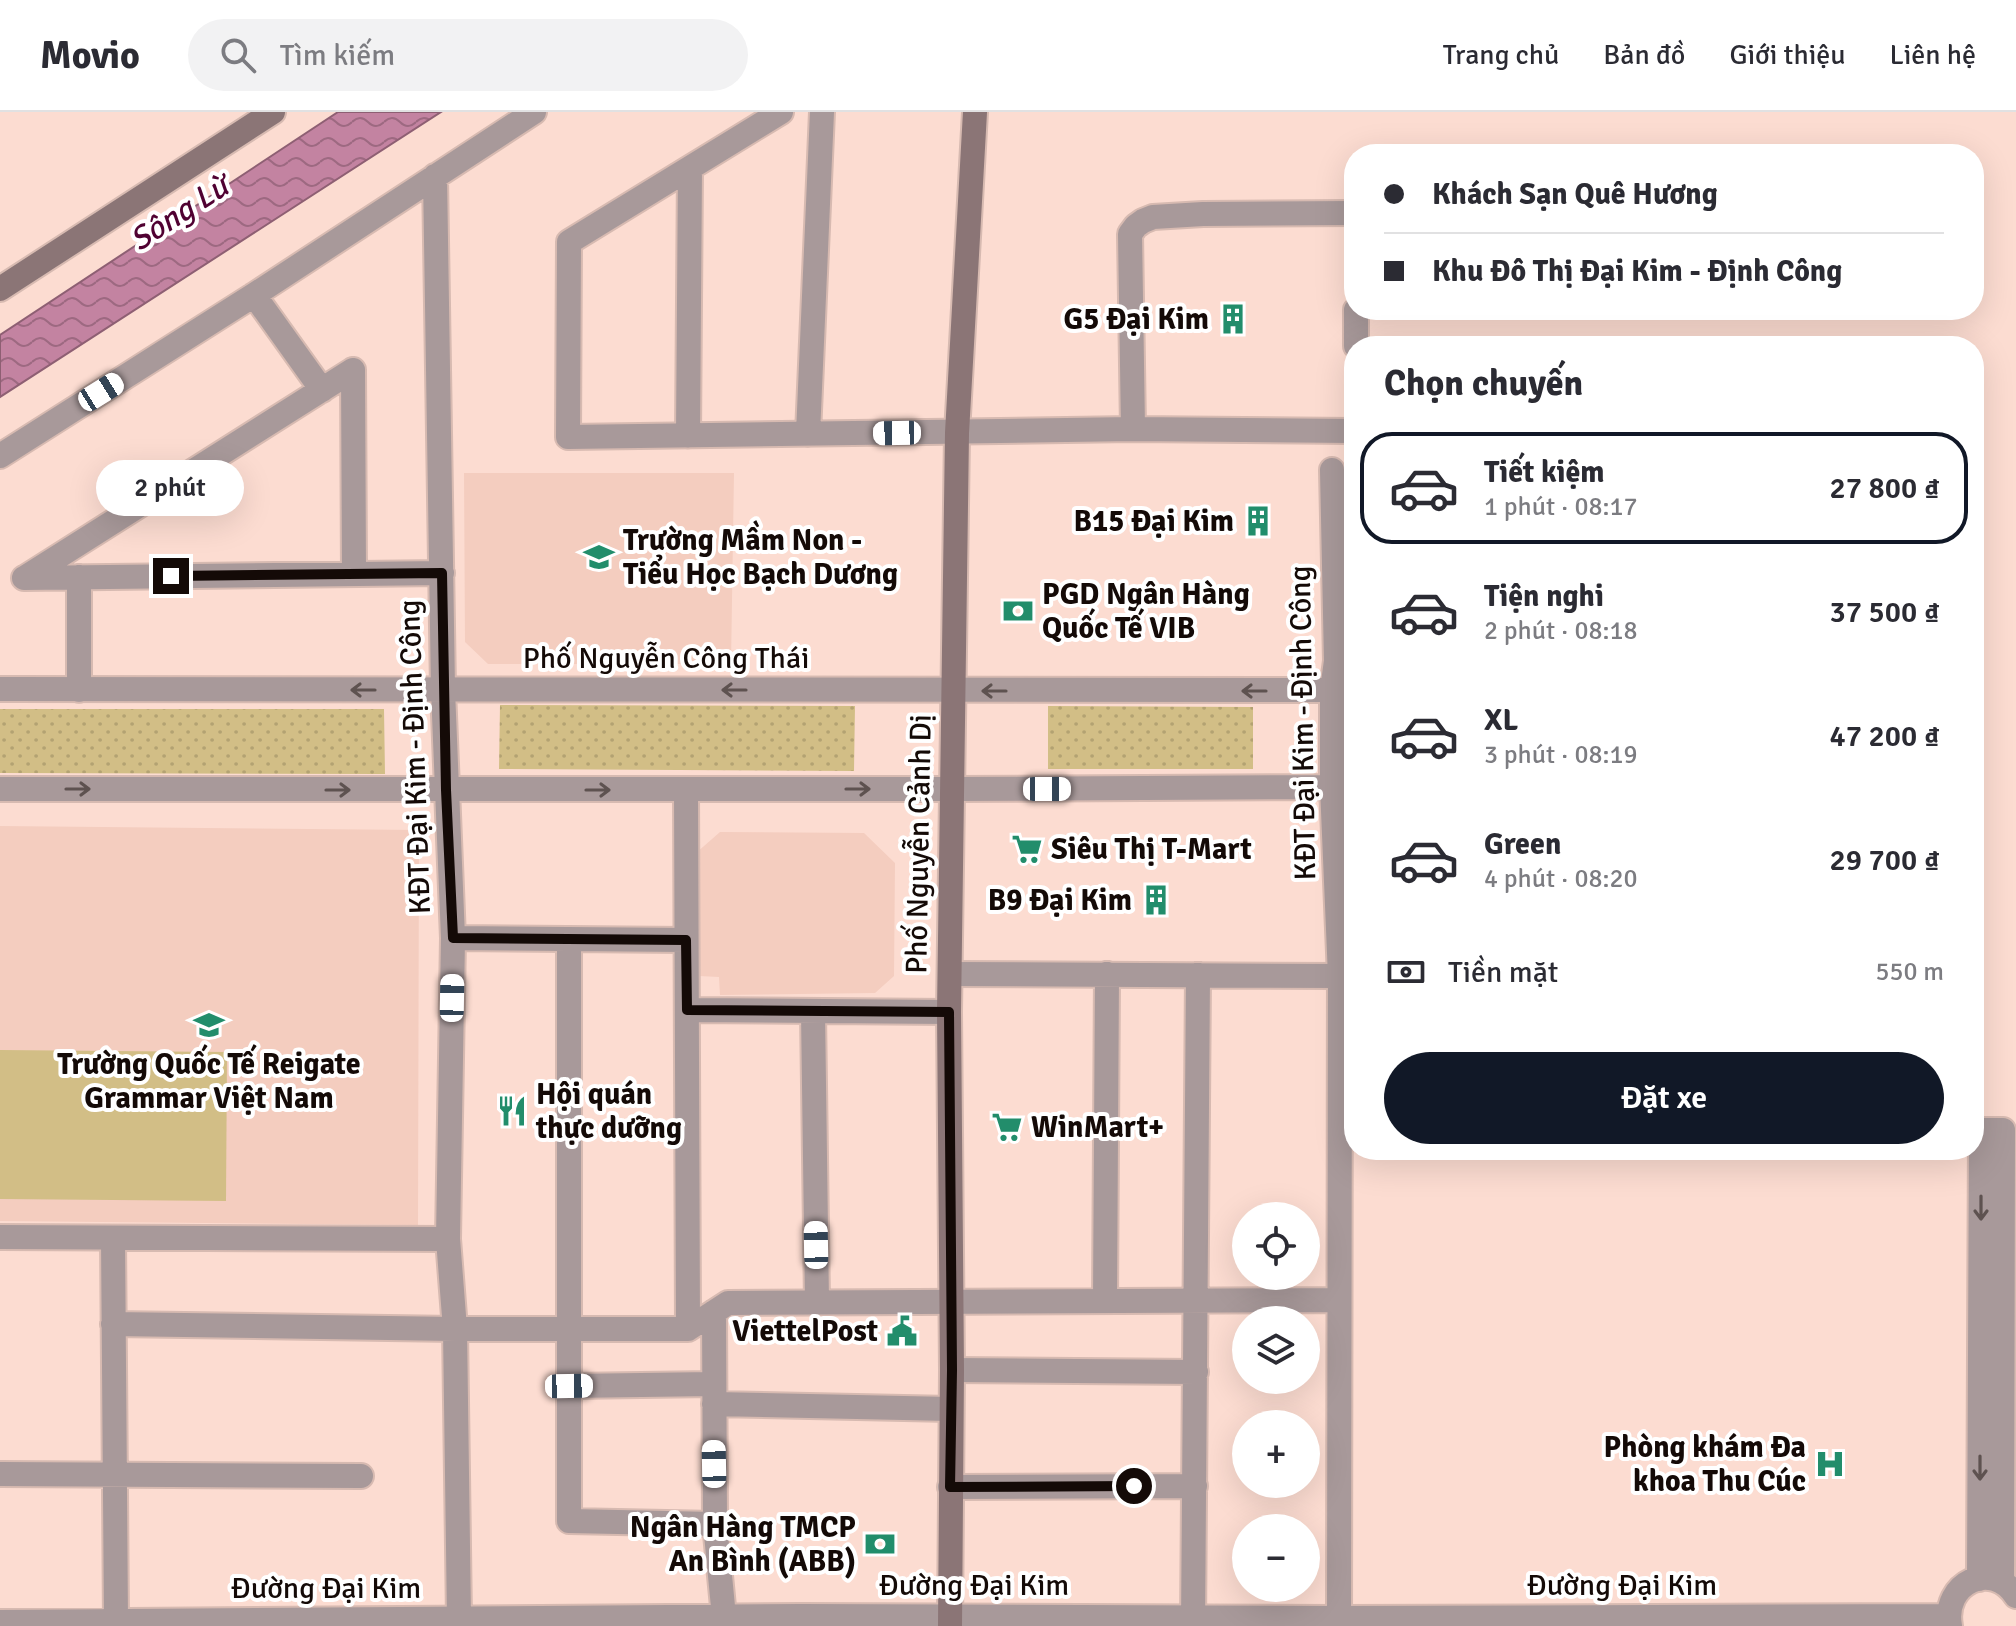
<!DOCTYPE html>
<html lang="vi">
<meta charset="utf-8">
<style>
:root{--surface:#fff;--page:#f2f2f3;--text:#2b2b33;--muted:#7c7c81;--line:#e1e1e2;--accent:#111827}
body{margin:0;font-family:Signika,sans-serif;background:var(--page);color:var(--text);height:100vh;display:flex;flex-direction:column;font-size:30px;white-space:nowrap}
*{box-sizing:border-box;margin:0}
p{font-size:26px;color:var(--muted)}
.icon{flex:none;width:44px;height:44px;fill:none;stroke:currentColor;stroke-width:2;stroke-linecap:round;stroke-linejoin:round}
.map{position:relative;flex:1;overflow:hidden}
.side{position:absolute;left:1344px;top:224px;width:640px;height:824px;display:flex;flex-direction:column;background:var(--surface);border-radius:32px;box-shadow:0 8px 32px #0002}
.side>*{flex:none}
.guide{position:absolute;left:1344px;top:32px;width:640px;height:176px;border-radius:32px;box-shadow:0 8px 32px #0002;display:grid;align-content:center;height:176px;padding:0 40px;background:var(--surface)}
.tools{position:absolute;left:1232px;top:1090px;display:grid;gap:16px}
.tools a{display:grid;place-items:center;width:88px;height:88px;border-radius:50%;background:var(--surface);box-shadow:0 8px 32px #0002;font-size:40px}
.end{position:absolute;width:36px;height:36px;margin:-18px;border:10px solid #140a07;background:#fff;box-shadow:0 0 0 4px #fff}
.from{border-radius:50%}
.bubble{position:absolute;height:56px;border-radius:28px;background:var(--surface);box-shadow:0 8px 32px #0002;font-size:26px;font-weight:600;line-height:56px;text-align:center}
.car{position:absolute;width:24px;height:48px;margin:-24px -12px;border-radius:10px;box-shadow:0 0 6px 2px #0007;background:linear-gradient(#fff 24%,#345 0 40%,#fff 0 76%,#345 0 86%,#fff 0)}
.guide b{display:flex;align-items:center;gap:28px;height:76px;font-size:30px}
.guide b+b{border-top:2px solid var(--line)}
.guide i{width:20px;height:20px;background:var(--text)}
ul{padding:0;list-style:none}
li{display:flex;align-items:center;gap:24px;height:112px;margin:0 16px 12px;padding:0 24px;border:4px solid transparent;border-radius:32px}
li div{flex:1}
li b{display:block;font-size:30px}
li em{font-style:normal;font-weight:600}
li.selected{border-color:var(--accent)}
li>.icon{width:72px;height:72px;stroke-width:1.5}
h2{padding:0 40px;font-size:36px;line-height:96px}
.pay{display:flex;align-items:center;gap:20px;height:88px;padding:0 40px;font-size:30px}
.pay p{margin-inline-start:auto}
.cta{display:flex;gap:16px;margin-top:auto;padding:16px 40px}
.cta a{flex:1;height:92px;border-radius:48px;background:var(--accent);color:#fff;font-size:32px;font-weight:600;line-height:92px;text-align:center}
header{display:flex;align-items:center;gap:48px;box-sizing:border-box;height:112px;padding:0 40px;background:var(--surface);border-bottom:2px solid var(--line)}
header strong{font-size:38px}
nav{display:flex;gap:44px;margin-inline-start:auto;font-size:28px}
.search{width:560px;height:72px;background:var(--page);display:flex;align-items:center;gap:20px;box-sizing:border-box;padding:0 28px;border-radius:44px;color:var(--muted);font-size:30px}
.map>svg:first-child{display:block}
.built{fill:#f4cdbf}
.grass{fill:url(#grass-dots)}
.pitch{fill:#d2be86}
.water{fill:url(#water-waves);stroke:#8e5f73;stroke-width:2}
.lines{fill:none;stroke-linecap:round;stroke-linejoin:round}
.minor-casing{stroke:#d7bab1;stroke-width:28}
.secondary-casing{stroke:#d7bab1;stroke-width:28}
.minor{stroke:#a8999a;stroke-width:24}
.secondary{stroke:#8b7576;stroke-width:24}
.oneway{stroke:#5e5250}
.route{stroke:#140a07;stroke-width:10}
.labels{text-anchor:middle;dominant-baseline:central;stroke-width:8;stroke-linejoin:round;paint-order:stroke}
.poi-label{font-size:30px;font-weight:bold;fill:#140a07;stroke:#fff;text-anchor:end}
.street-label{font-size:30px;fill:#140a07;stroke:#fff}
.water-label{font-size:32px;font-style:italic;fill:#500132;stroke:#fff}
</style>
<header>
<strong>Movio</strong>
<div class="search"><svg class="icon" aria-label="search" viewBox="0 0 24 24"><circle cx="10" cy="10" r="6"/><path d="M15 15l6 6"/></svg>Tìm kiếm</div>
<nav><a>Trang chủ</a><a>Bản đồ</a><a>Giới thiệu</a><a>Liên hệ</a></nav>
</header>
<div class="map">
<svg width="2016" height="1514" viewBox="0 0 2016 1514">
<defs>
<pattern id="grass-dots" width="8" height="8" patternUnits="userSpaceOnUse" patternTransform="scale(2)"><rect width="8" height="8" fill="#d2be86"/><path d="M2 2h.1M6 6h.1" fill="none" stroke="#b3a272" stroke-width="1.8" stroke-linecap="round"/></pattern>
<pattern id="water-waves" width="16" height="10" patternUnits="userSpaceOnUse" patternTransform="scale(2)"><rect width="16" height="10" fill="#c383a1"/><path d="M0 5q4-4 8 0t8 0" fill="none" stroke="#9d6981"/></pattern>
</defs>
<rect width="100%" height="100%" fill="#fcdcd1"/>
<path class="built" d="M464,361h270l-3,191h-243l-23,-22z
M0,714l419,4 -1,395 -418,-4z
M720,720l144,1 31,30 -1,113 -19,17 -155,2 -1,-18 -20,-1 -3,-123z"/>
<path class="grass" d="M500,593l355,1 -1,65 -355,-2z
M1048,594l205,1v62h-205z
M0,597h384l1,65 -385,-1z"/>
<path class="pitch" d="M0,938l227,2 -1,149 -226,-2z"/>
<path class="water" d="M338,0h103l-441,285v-62z"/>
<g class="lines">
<g class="minor-casing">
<path id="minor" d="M781,0l-212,130 -1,195 565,-8 221,2
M435,64l8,514 10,248 -5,301 7,90 4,290
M254,183l68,95
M1356,234v-36
M353,258l1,204
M1133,317l-3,-195 6,-8 7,-5 10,-4 50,-3 151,-1
M808,322l14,-322
M688,324l2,-268
M0,344l254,-161 280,-183
M1332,358l4,191 -4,29v97l8,189 -1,650
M26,465l327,-207
M24,466l418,-5
M0,577l1332,1
M79,578v-113
M0,677h953l379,-2
M686,677l2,540
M453,826l233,2
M569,827v582l146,3
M950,862l390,2
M687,898l262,2
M813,900l4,291
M0,1125l448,2
M113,1126l3,383
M1105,1189l2,-327
M714,1200l1,212 9,93 9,9
M113,1212l342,5h233l40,-26 610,-3
M952,1258l244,2
M569,1274l144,-2
M714,1292l237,5
M0,1362l361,2
M950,1375l245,-1
M1979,1467l2,-449h22l-1,452
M0,1510l801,-6 538,2 609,-2
M1193,1514l5,-651
M1950,1514c-8,-43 42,-67 66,-30"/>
</g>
<g class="secondary-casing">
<path id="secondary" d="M0,177l273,-177
M950,1514l2,-256 -3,-358 8,-579 18,-321"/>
</g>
<use href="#minor" class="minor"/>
<use href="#secondary" class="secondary"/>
</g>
<defs><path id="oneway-shaft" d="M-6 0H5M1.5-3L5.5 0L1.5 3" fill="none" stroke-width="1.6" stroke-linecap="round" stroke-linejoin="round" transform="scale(2)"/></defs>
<g class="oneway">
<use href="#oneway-shaft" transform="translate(363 578) rotate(-180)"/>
<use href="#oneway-shaft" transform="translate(734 578) rotate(-180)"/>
<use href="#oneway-shaft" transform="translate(994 579) rotate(180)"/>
<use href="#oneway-shaft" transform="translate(1254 579) rotate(180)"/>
<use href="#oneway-shaft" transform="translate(78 677)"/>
<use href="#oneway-shaft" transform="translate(858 677)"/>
<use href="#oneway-shaft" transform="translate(338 678)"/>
<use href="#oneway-shaft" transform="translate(598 678)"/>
<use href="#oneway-shaft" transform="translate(1981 1096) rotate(90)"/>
<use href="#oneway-shaft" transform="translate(1980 1356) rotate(90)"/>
</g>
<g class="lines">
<path class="route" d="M171,464l271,-3 4,217 7,148 233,2 1,70 262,2 3,358 -2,117 184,-1"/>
</g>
<defs>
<g id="building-bare" transform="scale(2.4)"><path d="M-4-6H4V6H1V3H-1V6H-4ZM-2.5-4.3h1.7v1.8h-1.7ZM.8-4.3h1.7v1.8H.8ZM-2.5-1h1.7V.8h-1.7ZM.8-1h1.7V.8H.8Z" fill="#228d6b" stroke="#fff" stroke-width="2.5" paint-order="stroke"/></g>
<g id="school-bare" transform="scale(2.4)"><path d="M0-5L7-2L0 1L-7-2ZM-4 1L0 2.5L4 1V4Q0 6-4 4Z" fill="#228d6b" stroke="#fff" stroke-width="2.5" paint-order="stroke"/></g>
<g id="bank-bare" transform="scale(2.4)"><path d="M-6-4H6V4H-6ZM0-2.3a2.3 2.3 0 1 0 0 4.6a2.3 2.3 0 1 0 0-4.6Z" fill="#228d6b" stroke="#fff" stroke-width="2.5" paint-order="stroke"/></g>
<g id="supermarket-bare" transform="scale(2.4)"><path d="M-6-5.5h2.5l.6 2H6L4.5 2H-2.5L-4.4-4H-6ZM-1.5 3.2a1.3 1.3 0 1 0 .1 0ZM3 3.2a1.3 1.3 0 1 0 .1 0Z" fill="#228d6b" stroke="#fff" stroke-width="2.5" paint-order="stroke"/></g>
<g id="restaurant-bare" transform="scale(2.4)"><path d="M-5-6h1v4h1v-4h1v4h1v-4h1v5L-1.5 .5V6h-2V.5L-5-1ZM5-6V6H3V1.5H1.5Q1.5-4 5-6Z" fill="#228d6b" stroke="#fff" stroke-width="2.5" paint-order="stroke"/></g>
<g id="civic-bare" transform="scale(2.4)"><path d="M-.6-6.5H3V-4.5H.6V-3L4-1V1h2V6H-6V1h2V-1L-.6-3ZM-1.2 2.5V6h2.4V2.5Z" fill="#228d6b" stroke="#fff" stroke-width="2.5" paint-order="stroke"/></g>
<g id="hospital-bare" transform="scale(2.4)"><path d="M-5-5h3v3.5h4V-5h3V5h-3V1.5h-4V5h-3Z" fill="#228d6b" stroke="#fff" stroke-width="2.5" paint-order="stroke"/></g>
</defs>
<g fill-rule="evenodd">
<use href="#building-bare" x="1233" y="207"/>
<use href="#building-bare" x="1258" y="409"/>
<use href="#school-bare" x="599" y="445"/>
<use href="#bank-bare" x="1018" y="499"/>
<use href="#supermarket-bare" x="1027" y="737"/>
<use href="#building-bare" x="1156" y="788"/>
<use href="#school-bare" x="209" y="913"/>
<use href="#restaurant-bare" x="512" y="999"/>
<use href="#supermarket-bare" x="1007" y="1015"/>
<use href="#civic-bare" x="902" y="1219"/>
<use href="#hospital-bare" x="1830" y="1352"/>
<use href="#bank-bare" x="880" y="1432"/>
</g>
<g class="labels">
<g class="poi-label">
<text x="1209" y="207">G5 Đại Kim</text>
<text x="1234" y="409">B15 Đại Kim</text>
<text x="623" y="428" text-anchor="start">Trường Mầm Non -<tspan x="623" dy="34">Tiểu Học Bạch Dương</tspan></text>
<text x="1042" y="482" text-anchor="start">PGD Ngân Hàng<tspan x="1042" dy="34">Quốc Tế VIB</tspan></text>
<text x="1051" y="737" text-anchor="start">Siêu Thị T-Mart</text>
<text x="1132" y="788">B9 Đại Kim</text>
<text x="209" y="952" text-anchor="middle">Trường Quốc Tế Reigate<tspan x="209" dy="34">Grammar Việt Nam</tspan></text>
<text x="536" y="982" text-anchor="start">Hội quán<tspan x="536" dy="34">thực dưỡng</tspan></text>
<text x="1031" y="1015" text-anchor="start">WinMart+</text>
<text x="878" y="1219">ViettelPost</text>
<text x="1806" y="1335">Phòng khám Đa<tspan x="1806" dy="34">khoa Thu Cúc</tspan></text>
<text x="856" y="1415">Ngân Hàng TMCP<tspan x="856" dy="34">An Bình (ABB)</tspan></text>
</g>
<g class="street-label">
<text x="666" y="546">Phố Nguyễn Công Thái</text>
<text transform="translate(1303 611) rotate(-91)">KĐT Đại Kim - Định Công</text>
<text transform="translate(415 645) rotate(-92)">KĐT Đại Kim - Định Công</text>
<text transform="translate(919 732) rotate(-89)">Phố Nguyễn Cảnh Dị</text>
<text x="974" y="1473">Đường Đại Kim</text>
<text x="1622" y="1473">Đường Đại Kim</text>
<text x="326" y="1476">Đường Đại Kim</text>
</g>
<g class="water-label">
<text transform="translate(179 101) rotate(-33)">Sông Lừ</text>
</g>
</g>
</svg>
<div class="tools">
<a><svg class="icon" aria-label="locate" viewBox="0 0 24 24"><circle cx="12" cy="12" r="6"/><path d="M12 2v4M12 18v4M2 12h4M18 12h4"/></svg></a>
<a><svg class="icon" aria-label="layers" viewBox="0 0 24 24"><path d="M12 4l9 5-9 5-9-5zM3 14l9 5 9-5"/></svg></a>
<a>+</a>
<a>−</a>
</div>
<i class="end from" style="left:1134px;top:1374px"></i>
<i class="end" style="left:171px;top:464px"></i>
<div class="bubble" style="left:96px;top:348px;width:148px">2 phút</div>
<i class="car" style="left:101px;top:280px;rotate:58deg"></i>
<i class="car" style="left:897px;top:321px;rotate:269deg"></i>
<i class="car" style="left:1047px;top:677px;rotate:90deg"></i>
<i class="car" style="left:452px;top:886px;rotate:1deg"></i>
<i class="car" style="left:816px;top:1133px;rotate:359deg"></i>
<i class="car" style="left:569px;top:1274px;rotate:89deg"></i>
<i class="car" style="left:714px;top:1352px;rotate:359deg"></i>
<div class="guide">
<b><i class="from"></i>Khách Sạn Quê Hương</b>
<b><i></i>Khu Đô Thị Đại Kim - Định Công</b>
</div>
<section class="side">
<h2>Chọn chuyến</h2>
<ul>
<li class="selected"><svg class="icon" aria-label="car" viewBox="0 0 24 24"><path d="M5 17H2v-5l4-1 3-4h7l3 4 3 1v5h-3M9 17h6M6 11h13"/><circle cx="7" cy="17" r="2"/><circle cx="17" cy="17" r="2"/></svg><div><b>Tiết kiệm</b><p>1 phút · 08:17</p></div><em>27 800 ₫</em></li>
<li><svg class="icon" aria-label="car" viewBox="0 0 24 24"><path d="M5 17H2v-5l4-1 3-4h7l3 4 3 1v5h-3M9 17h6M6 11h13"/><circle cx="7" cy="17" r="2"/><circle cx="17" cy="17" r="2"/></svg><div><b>Tiện nghi</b><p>2 phút · 08:18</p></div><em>37 500 ₫</em></li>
<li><svg class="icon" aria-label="car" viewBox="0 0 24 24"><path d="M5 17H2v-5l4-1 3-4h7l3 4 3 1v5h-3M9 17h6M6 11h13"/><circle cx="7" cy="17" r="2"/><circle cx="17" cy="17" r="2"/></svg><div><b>XL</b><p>3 phút · 08:19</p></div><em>47 200 ₫</em></li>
<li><svg class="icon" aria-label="car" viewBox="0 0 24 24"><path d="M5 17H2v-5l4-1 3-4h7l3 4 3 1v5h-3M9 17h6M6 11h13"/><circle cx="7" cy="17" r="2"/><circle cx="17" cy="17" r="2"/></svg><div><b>Green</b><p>4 phút · 08:20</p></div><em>29 700 ₫</em></li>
</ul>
<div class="pay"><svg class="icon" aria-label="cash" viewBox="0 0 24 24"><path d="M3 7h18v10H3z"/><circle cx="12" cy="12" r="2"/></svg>Tiền mặt<p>550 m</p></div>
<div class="cta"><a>Đặt xe</a></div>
</section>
</div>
